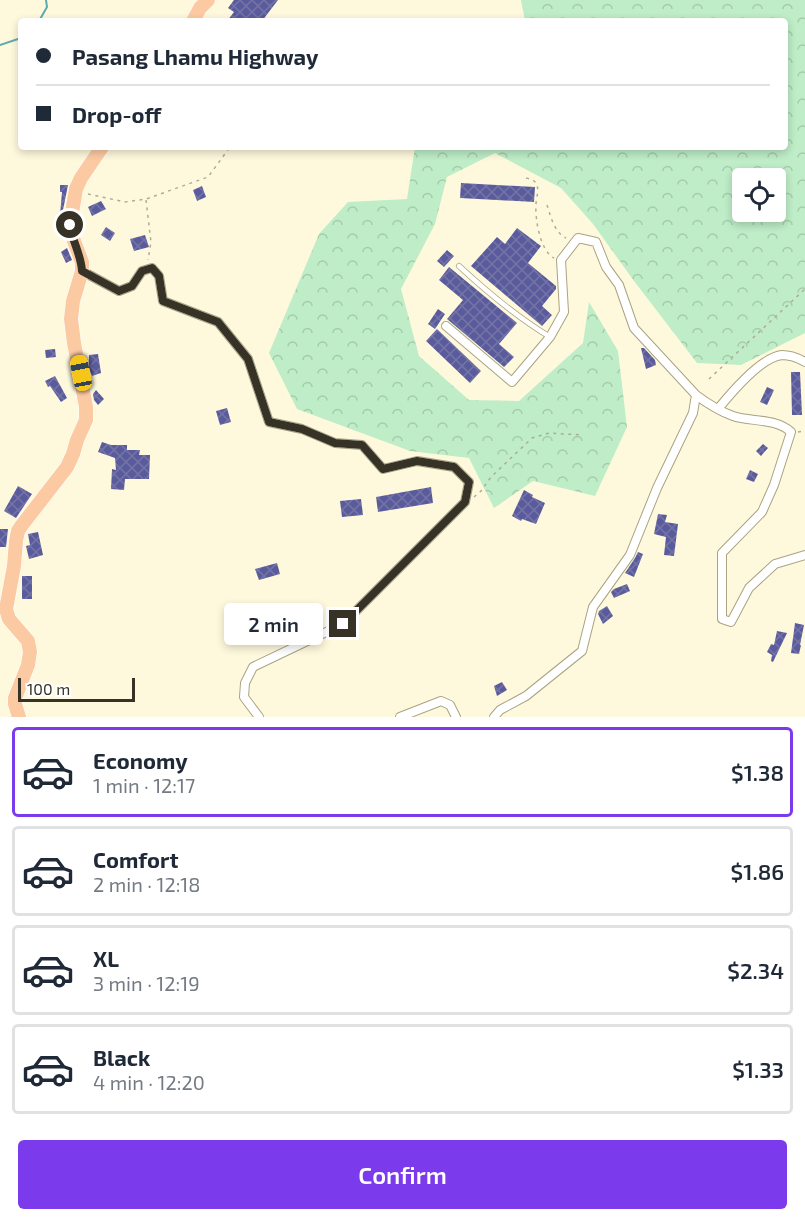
<!DOCTYPE html>
<meta charset="utf-8">
<style>
:root{--surface:#fff;--page:#f2f2f3;--text:#1f2937;--muted:#747a83;--line:#e0e1e3;--accent:#7c3aed}
body{margin:0;font-family:"Exo 2",sans-serif;background:var(--page);color:var(--text);height:100vh;display:flex;flex-direction:column;font-size:22px;white-space:nowrap}
*{box-sizing:border-box;margin:0}
p{font-size:20px;color:var(--muted)}
.icon{flex:none;width:33px;height:33px;fill:none;stroke:currentColor;stroke-width:2;stroke-linecap:round;stroke-linejoin:round}
.map{position:relative;height:717px;overflow:hidden}
.drawer{display:flex;flex-direction:column;background:var(--surface);flex:1}
.drawer>*{flex:none}
.banner{position:absolute;left:18px;top:18px;width:770px;height:132px;border-radius:6px;box-shadow:0 3px 9px #0003;display:grid;align-content:center;height:132px;padding:0 18px;background:var(--surface)}
.buttons{position:absolute;left:732px;top:168px;display:grid;gap:12px}
.buttons a{display:grid;place-items:center;width:54px;height:54px;border-radius:6px;background:var(--surface);box-shadow:0 3px 9px #0003;font-size:30px}
.scale{position:absolute;left:18px;bottom:15px;width:117px;box-sizing:border-box;padding-left:6px;border:3px solid #363326;border-top:0;font-size:16px;line-height:21px;white-space:nowrap;color:#363326;-webkit-text-stroke:4px #fff;paint-order:stroke}
.end{position:absolute;width:27px;height:27px;margin:-14px;border:8px solid #363326;background:#fff;box-shadow:0 0 0 3px #fff}
.from{border-radius:50%}
.bubble{position:absolute;height:42px;border-radius:6px;background:var(--surface);box-shadow:0 3px 9px #0003;font-size:20px;font-weight:600;line-height:42px;text-align:center}
.car{position:absolute;width:18px;height:36px;margin:-18px -9px;border-radius:8px;box-shadow:0 0 4px 2px #0007;background:linear-gradient(#f5c518 24%,#345 0 40%,#f5c518 0 76%,#345 0 86%,#f5c518 0)}
.banner b{display:flex;align-items:center;gap:21px;height:57px;font-size:22px}
.banner b+b{border-top:2px solid var(--line)}
.banner i{width:15px;height:15px;background:var(--text)}
ul{padding:10px 0 0;list-style:none}
li{display:flex;align-items:center;gap:18px;height:90px;margin:0 12px 9px;padding:0 6px;border:3px solid var(--line);border-radius:6px}
li div{flex:1}
li b{display:block;font-size:22px}
li em{font-style:normal;font-weight:600}
li.selected{border-color:var(--accent)}
li>.icon{width:54px;height:54px;stroke-width:1.5}
.button{display:flex;gap:12px;margin-top:auto;padding:12px 18px}
.button a{flex:1;height:69px;border-radius:6px;background:var(--accent);color:#fff;font-size:24px;font-weight:600;line-height:69px;text-align:center}
.map>svg:first-child{display:block}
.forest{fill:url(#forest-crowns);fill-rule:evenodd}
.lines{fill:none;stroke-linecap:round;stroke-linejoin:round}
.stream{stroke:#5dacaf;stroke-width:2}
.building{fill:url(#building-cross-hatch)}
.lane-casing{stroke:#a9a382;stroke-width:6}
.street-casing{stroke:#a9a382;stroke-width:10}
.primary-casing{stroke:#fff;stroke-width:15}
.path{stroke:#afab95;stroke-width:1.5;stroke-dasharray:3 4.5;stroke-linecap:butt}
.lane{stroke:#fff;stroke-width:4.5}
.street{stroke:#fff;stroke-width:8}
.primary{stroke:#fbcaa3;stroke-width:14}
.route{stroke:#363326;stroke-width:8}
</style>
<div class="map">
<svg width="805" height="717" viewBox="0 0 805 717">
<defs>
<pattern id="forest-crowns" width="20" height="18" patternUnits="userSpaceOnUse" patternTransform="scale(1.5)"><rect width="20" height="18" fill="#beedc7"/><path d="M2 6a3 3 0 1 1 6 0M12 15a3 3 0 1 1 6 0" fill="none" stroke="#a4ccab"/></pattern>
<pattern id="building-cross-hatch" width="8" height="8" patternUnits="userSpaceOnUse" patternTransform="scale(1.5)"><rect width="8" height="8" fill="#5a5b9d"/><path d="M0 0l8 8M0 8l8-8" fill="none" stroke="#7475a5"/></pattern>
</defs>
<rect width="100%" height="100%" fill="#fef9dd"/>
<path class="forest" d="M521,0h284v333l-64,32 -44,-2 -63,-82 -41,-57 -32,-36 -66,-35 -48,24 -12,47 -34,65 18,67 50,44 50,1 64,-58 6,-41 29,49 9,76 -32,69 -62,-15 -39,27 -25,-50 -59,-7 -113,-42 -28,-56 50,-119 29,-32 59,-3 8,-52h369v-126h-259zM742,178h34v34h-34z"/>
<g class="lines">
<path class="stream" d="M39,21l8,-14 -1,-7
M0,45l21,-7"/>
</g>
<path class="building" d="M234,0h44l-16,21h-35l7,-9 -6,-4z
M461,183l74,4 -1,15 -74,-4z
M60,185h8l-6,30h-2l2,-23h-2z
M202,186l4,11 -9,4 -4,-11z
M101,201l5,8 -14,7 -4,-9z
M106,227l9,6 -5,8 -9,-6z
M517,228l24,18 -13,17 28,23v3l-14,17 10,9 -10,11 -71,-60 26,-29 8,7z
M145,235l4,12 -15,4 -4,-12z
M67,248l5,12 -6,3 -5,-11z
M447,250l7,6 -10,11 -7,-6z
M449,267l68,56 -18,21 15,13 -10,10 -57,-48 16,-19 -24,-20z
M438,309l7,5 -10,15 -7,-5z
M437,329l44,42 -11,12 -44,-42z
M641,348h3l11,12 1,5 -10,4z
M55,349l1,8 -10,1 -1,-8z
M98,354l3,19 -9,3 -3,-8v-13z
M791,372h9l2,43h-10z
M55,376l12,22 -6,4 -11,-16 -2,1 -3,-6z
M767,387l7,3 -7,15 -7,-3z
M96,390l8,9 -6,6 -4,-5 -1,-6z
M227,408l4,14 -11,3 -4,-14z
M102,442l9,3h16v5h13l-1,5h11l-1,24h-24l-1,11 -13,-1 1,-20 4,1 -1,-12 -17,-6z
M763,444l5,4 -7,8 -5,-5z
M750,470l8,4 -4,8 -8,-3z
M18,486l14,8 -16,24 -12,-7z
M431,487l2,16 -55,9 -2,-15z
M524,490l9,5 -1,2 13,6 -9,21 -14,-5 -1,2 -9,-5z
M361,499l2,16 -21,2 -2,-16z
M658,514l9,1 -2,7 13,2 -4,32 -10,-1 2,-18 -12,-3z
M0,529h8l-2,18h-6z
M38,532l5,23 -14,4 -3,-13 4,-1 -2,-11z
M638,552l5,2 -9,23 -9,-4 10,-15z
M277,563l3,11 -21,6 -4,-11z
M22,576h10v23h-10z
M627,584l3,7 -16,7 -3,-6 3,-3z
M607,606l6,10 -10,8 -5,-10 1,-3z
M795,623l9,2 -4,20h1l-2,9 -8,-1z
M777,631l10,2 -14,29 -2,-1 1,-6 -5,-3 4,-8 3,1z
M502,682l5,8 -10,6 -3,-10z"/>
<g class="lines">
<g class="lane-casing">
<path id="lane" d="M459,266c28,26 58,51 91,71"/>
</g>
<g class="street-casing">
<path id="street" d="M82,271l37,20 13,-5 10,-15 10,-3 7,8 4,25 55,21 30,37 21,63 33,7 33,14 27,2 21,24 34,-8 37,6 15,15 -4,20 -122,122 -90,43 -8,16 -1,14 15,20
M446,326l66,56 38,-45 14,-25 -3,-52 17,-22 18,4 10,25 13,18 15,43 62,67 -3,18 -36,75 -27,67 -37,52 -11,44 -56,45 -26,14 -6,7
M696,395c12,9 23,16 37,21 18,6 43,2 58,16l-17,53 -12,27 -40,41v66l9,3 18,-34 26,-24 30,-9
M718,409c13,-16 43,-52 64,-54 9,0 16,3 23,7
M400,717l41,-16 9,4 6,12"/>
</g>
<g class="primary-casing">
<path id="primary" d="M193,21l7,-13 8,-8
M19,717l-4,-13v-6l13,-33 2,-13 -2,-11 -19,-22 -3,-10 8,-43 2,-25 2,-10 4,-6 45,-58 6,-13 4,-14 9,-20v-13l-12,-64 -3,-24 2,-18 9,-30v-9l-11,-29 -1,-8 6,-36 5,-11 21,-31"/>
</g>
<path class="path" d="M526,178c5,1 9,2 11,7 2,7 -1,13 -1,20 -1,14 4,46 18,53
M88,194l37,8 21,-3 62,-22 22,-30
M146,200l5,42 -3,18
M547,205c4,12 7,27 19,33
M709,379l96,-90
M798,432l7,-1
M474,497l7,-6 10,-14 41,-39 17,-5 33,2"/>
<use href="#lane" class="lane"/>
<use href="#street" class="street"/>
<use href="#primary" class="primary"/>
</g>
<g class="lines">
<path class="route" d="M70,225c2,16 11,29 12,46l37,20 13,-5 10,-15 10,-3 7,8 4,25 55,21 30,37 21,63 33,7 33,14 27,2 21,24 34,-8 37,6 15,15 -4,20 -122,122"/>
</g>
</svg>
<div class="buttons">
<a><svg class="icon" aria-label="locate" viewBox="0 0 24 24"><circle cx="12" cy="12" r="6"/><path d="M12 2v4M12 18v4M2 12h4M18 12h4"/></svg></a>
</div>
<div class="scale">100 m</div>
<i class="end from" style="left:70px;top:225px"></i>
<i class="end" style="left:343px;top:624px"></i>
<div class="bubble" style="left:224px;top:603px;width:99px">2 min</div>
<i class="car" style="left:81px;top:373px;rotate:349deg"></i>
<div class="banner">
<b><i class="from"></i>Pasang Lhamu Highway</b>
<b><i></i>Drop-off</b>
</div>
</div>
<section class="drawer">
<ul>
<li class="selected"><svg class="icon" aria-label="car" viewBox="0 0 24 24"><path d="M5 17H2v-5l4-1 3-4h7l3 4 3 1v5h-3M9 17h6M6 11h13"/><circle cx="7" cy="17" r="2"/><circle cx="17" cy="17" r="2"/></svg><div><b>Economy</b><p>1 min · 12:17</p></div><em>$1.38</em></li>
<li><svg class="icon" aria-label="car" viewBox="0 0 24 24"><path d="M5 17H2v-5l4-1 3-4h7l3 4 3 1v5h-3M9 17h6M6 11h13"/><circle cx="7" cy="17" r="2"/><circle cx="17" cy="17" r="2"/></svg><div><b>Comfort</b><p>2 min · 12:18</p></div><em>$1.86</em></li>
<li><svg class="icon" aria-label="car" viewBox="0 0 24 24"><path d="M5 17H2v-5l4-1 3-4h7l3 4 3 1v5h-3M9 17h6M6 11h13"/><circle cx="7" cy="17" r="2"/><circle cx="17" cy="17" r="2"/></svg><div><b>XL</b><p>3 min · 12:19</p></div><em>$2.34</em></li>
<li><svg class="icon" aria-label="car" viewBox="0 0 24 24"><path d="M5 17H2v-5l4-1 3-4h7l3 4 3 1v5h-3M9 17h6M6 11h13"/><circle cx="7" cy="17" r="2"/><circle cx="17" cy="17" r="2"/></svg><div><b>Black</b><p>4 min · 12:20</p></div><em>$1.33</em></li>
</ul>
<div class="button"><a>Confirm</a></div>
</section>
